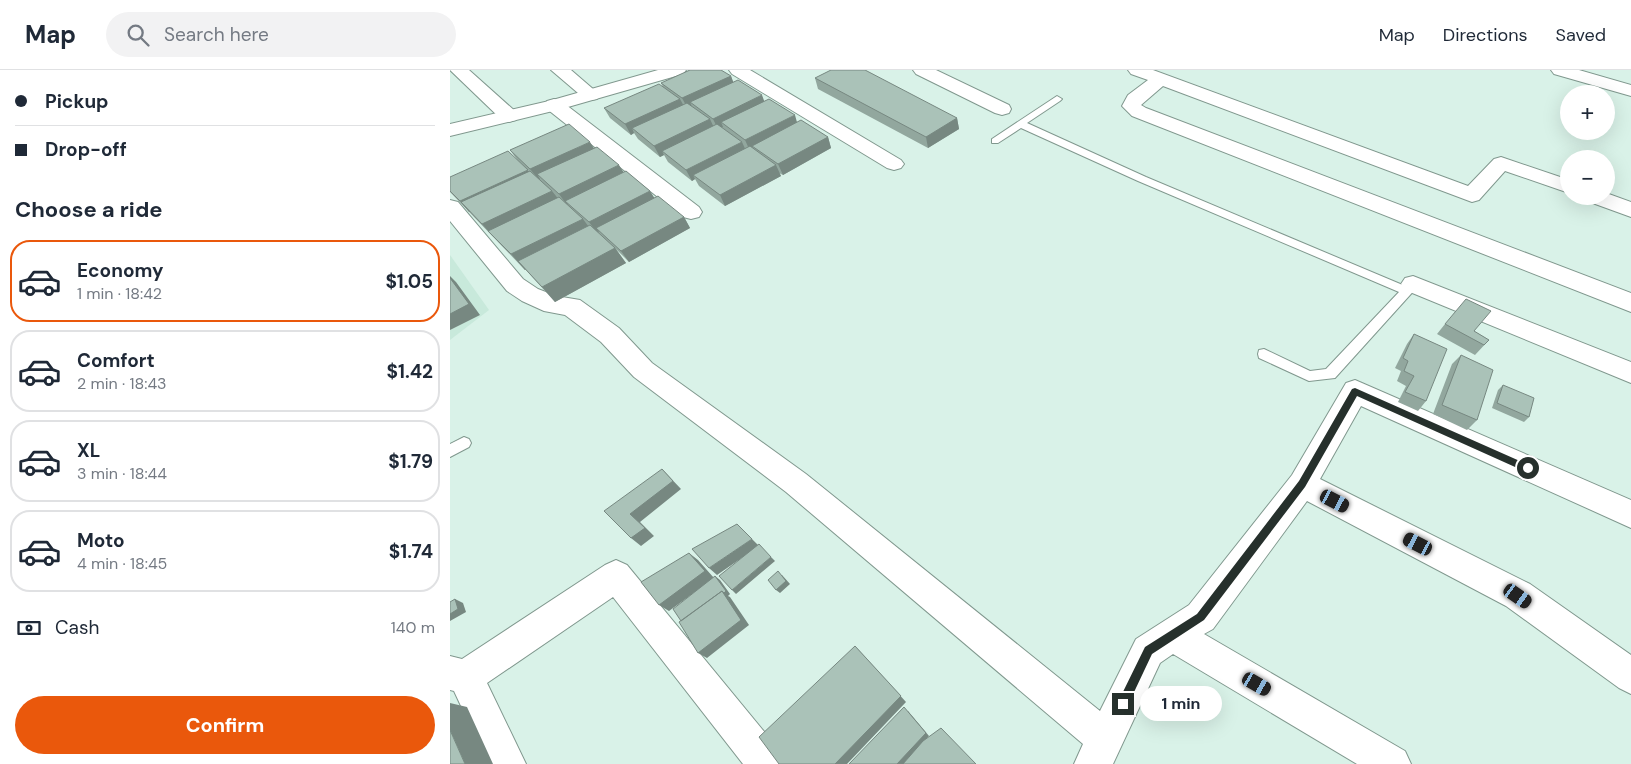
<!DOCTYPE html>
<meta charset="utf-8">
<style>
:root{--surface:#fff;--page:#f2f2f3;--text:#1f2937;--muted:#747a83;--line:#e0e1e3;--accent:#ea580c}
body{margin:0;font-family:"DM Sans",sans-serif;background:var(--page);color:var(--text);height:100vh;display:flex;flex-direction:column;font-size:19px;white-space:nowrap}
*{box-sizing:border-box;margin:0}
p{font-size:16px;color:var(--muted)}
.icon{flex:none;width:28px;height:28px;fill:none;stroke:currentColor;stroke-width:2;stroke-linecap:round;stroke-linejoin:round}
.map{position:relative;flex:1;overflow:hidden}
.panel{display:flex;flex-direction:column;background:var(--surface);width:450px}
.panel>*{flex:none}
.hud{display:grid;align-content:center;height:110px;padding:0 15px;background:var(--surface)}
.controls{position:absolute;left:1110px;top:15px;display:grid;gap:10px}
.controls a{display:grid;place-items:center;width:55px;height:55px;border-radius:50%;background:var(--surface);box-shadow:0 5px 20px #0002;font-size:25px}
.end{position:absolute;width:22px;height:22px;margin:-11px;border:6px solid #26302c;background:#fff;box-shadow:0 0 0 2px #fff}
.from{border-radius:50%}
.bubble{position:absolute;height:35px;border-radius:18px;background:var(--surface);box-shadow:0 5px 20px #0002;font-size:16px;font-weight:700;line-height:35px;text-align:center}
.car{position:absolute;width:15px;height:30px;margin:-15px -8px;border-radius:6px;box-shadow:0 0 4px 1px #0007;background:linear-gradient(#222 24%,#8ab4d8 0 40%,#222 0 76%,#8ab4d8 0 86%,#222 0)}
.hud b{display:flex;align-items:center;gap:18px;height:48px;font-size:19px}
.hud b+b{border-top:1px solid var(--line)}
.hud i{width:12px;height:12px;background:var(--text)}
ul{padding:0;list-style:none}
li{display:flex;align-items:center;gap:15px;height:82px;margin:0 10px 8px;padding:0 5px;border:2px solid var(--line);border-radius:20px}
li div{flex:1}
li b{display:block;font-size:19px}
li em{font-style:normal;font-weight:700}
li.active{border-color:var(--accent)}
li>.icon{width:45px;height:45px;stroke-width:1.5}
h2{padding:0 15px;font-size:22px;line-height:60px}
.pay{display:flex;align-items:center;gap:12px;height:55px;padding:0 15px;font-size:19px}
.pay p{margin-inline-start:auto}
.cta{display:flex;gap:10px;margin-top:auto;padding:10px 15px}
.cta a{flex:1;height:58px;border-radius:30px;background:var(--accent);color:#fff;font-size:20px;font-weight:700;line-height:58px;text-align:center}
header{display:flex;align-items:center;gap:30px;box-sizing:border-box;height:70px;padding:0 25px;background:var(--surface);border-bottom:1px solid var(--line)}
header strong{font-size:24px}
nav{display:flex;gap:28px;margin-inline-start:auto;font-size:18px}
.search{width:350px;height:45px;background:var(--page);display:flex;align-items:center;gap:12px;box-sizing:border-box;padding:0 18px;border-radius:28px;color:var(--muted);font-size:19px}
main{display:flex;flex:1;min-height:0}
.map>svg:first-child{display:block}
.built{fill:#c8e9db}
.lines{fill:none;stroke-linecap:round;stroke-linejoin:round}
.lane-casing{stroke:#80988e;stroke-width:2}
.street-casing{stroke:#80988e;stroke-width:2}
.secondary-casing{stroke:#80988e;stroke-width:2}
.lane{fill:#fff;fill-rule:evenodd}
.street{fill:#fff;fill-rule:evenodd}
.secondary{fill:#fff;fill-rule:evenodd}
.wall{fill:#92a79e}
.shaded-wall{fill:#778881}
.building{fill:#aac2b8;stroke:#778881}
.route{fill:#26302c}
</style>
<header>
<strong>Map</strong>
<div class="search"><svg class="icon" aria-label="search" viewBox="0 0 24 24"><circle cx="10" cy="10" r="6"/><path d="M15 15l6 6"/></svg>Search here</div>
<nav><a>Map</a><a>Directions</a><a>Saved</a></nav>
</header>
<main>
<section class="panel">
<div class="hud">
<b><i class="from"></i>Pickup</b>
<b><i></i>Drop-off</b>
</div>
<h2>Choose a ride</h2>
<ul>
<li class="active"><svg class="icon" aria-label="car" viewBox="0 0 24 24"><path d="M5 17H2v-5l4-1 3-4h7l3 4 3 1v5h-3M9 17h6M6 11h13"/><circle cx="7" cy="17" r="2"/><circle cx="17" cy="17" r="2"/></svg><div><b>Economy</b><p>1 min · 18:42</p></div><em>$1.05</em></li>
<li><svg class="icon" aria-label="car" viewBox="0 0 24 24"><path d="M5 17H2v-5l4-1 3-4h7l3 4 3 1v5h-3M9 17h6M6 11h13"/><circle cx="7" cy="17" r="2"/><circle cx="17" cy="17" r="2"/></svg><div><b>Comfort</b><p>2 min · 18:43</p></div><em>$1.42</em></li>
<li><svg class="icon" aria-label="car" viewBox="0 0 24 24"><path d="M5 17H2v-5l4-1 3-4h7l3 4 3 1v5h-3M9 17h6M6 11h13"/><circle cx="7" cy="17" r="2"/><circle cx="17" cy="17" r="2"/></svg><div><b>XL</b><p>3 min · 18:44</p></div><em>$1.79</em></li>
<li><svg class="icon" aria-label="car" viewBox="0 0 24 24"><path d="M5 17H2v-5l4-1 3-4h7l3 4 3 1v5h-3M9 17h6M6 11h13"/><circle cx="7" cy="17" r="2"/><circle cx="17" cy="17" r="2"/></svg><div><b>Moto</b><p>4 min · 18:45</p></div><em>$1.74</em></li>
</ul>
<div class="pay"><svg class="icon" aria-label="cash" viewBox="0 0 24 24"><path d="M3 7h18v10H3z"/><circle cx="12" cy="12" r="2"/></svg>Cash<p>140 m</p></div>
<div class="cta"><a>Confirm</a></div>
</section>
<div class="map">
<svg width="1181" height="694" viewBox="0 0 1181 694">
<rect width="100%" height="100%" fill="#d9f2e8"/>
<path class="built" d="M0,185l39,55 -39,30z"/>
<g class="lines">
<g class="lane-casing">
<path id="lane" d="M607,26l5,3 -2,2 -33,22 119,54 259,109 8,-5 6,4 -84,93 -26,3 -50,-23 -1,-4 1,-4 5,-1 46,22 16,-2 73,-77 -261,-111 -117,-53 -23,15h-6v-4z
M14,367l5,2 2,4 -2,4 -19,10v-13z"/>
</g>
<g class="street-casing">
<path id="street" d="M0,0h19l47,42 2,4 -2,4 -7,2 -7,-2z
M101,0h20l29,25 -3,4 -6,1 -6,-1z
M279,0h21l151,90 3,4 -3,4 -7,2 -7,-2 -155,-94z
M463,0h23l73,35 2,4 -2,4 -7,2 -7,-2 -79,-39z
M678,0h25l315,116 26,-27 7,-2 68,23v13l-64,-22 -26,29 -7,2 -309,-116 -22,19 5,3 485,185v19l-499,-196 -10,-10 6,-11 20,-15 -17,-6z
M1101,0h28l52,15v11l-77,-22z
M104,29l7,2 138,106 3,5 -3,5 -8,2 -8,-2 -136,-108 -2,-4 2,-4z
M1156,123l25,9v15l-44,-16 -3,-5h22z
M0,130l8,2 65,77 15,10 18,7 24,4 39,28 33,35 154,111 294,237 36,-72 53,-34 103,-130 54,-92 9,-3 276,120v28l-270,-122 -41,73 210,105 101,71v39l-12,-6 -113,-82 -199,-105 -94,128 -9,5 201,117 6,13h-54l-184,-110 -13,9 -47,101h-39l9,-20 -297,-252 -152,-115 -33,-35 -36,-27 -21,-4 -22,-10 -15,-10 -57,-70z
M963,206l218,86v21l-226,-93 -4,-6 4,-6z
M166,490l11,5 153,186 6,13h-43l-130,-167 -126,86 39,81h-38l-34,-73 -4,-1v-34l12,3 143,-94z"/>
</g>
<g class="secondary-casing">
<path id="secondary" d="M208,0h28l-3,4 -122,35 -111,27v-12l99,-23z"/>
</g>
<use href="#lane" class="lane"/>
<use href="#street" class="street"/>
<use href="#secondary" class="secondary"/>
</g>
<path class="wall" d="M281,6l2,6 64,40 31,15 3,11 -48,27 -4,-2 2,3 -56,30 -26,-20 -4,-7 -3,2 -24,-19 -4,-7 -4,2 -22,-18 -4,-6 -3,2 -21,-17 -6,-10 59,-21 -2,-4z
M365,8l142,40 2,11 -31,19 -110,-59z
M144,78l60,50 30,19 6,11 -61,34 -13,-13 10,14 -71,39 -30,-33v1l-75,-78 79,-21 -11,-10 -8,-11z
M995,254l29,7 15,9 -14,15 -38,-21z
M964,264l12,67 -8,10 -20,-9 8,-16 -9,-5 4,-10 -6,-3 12,-24z
M1011,285l16,65 -10,10 -34,-16 19,-50z
M1053,315l26,32 -5,5 -32,-14 6,-18z"/>
<path class="shaded-wall" d="M281,6l4,11 -45,15 2,5 -4,2 -6,-11z
M312,25l4,11 -45,16 2,5 -5,2 -5,-10z
M230,29l6,11 -54,18 2,5 -3,2 -6,-11z
M345,45l3,11 -46,20 1,3 -3,2 -5,-11z
M507,48l2,11 -31,19 -2,-11z
M260,49l5,11 -53,21 2,4 -4,2 -6,-11z
M378,67l3,11 -48,27 -5,-11z
M140,72l7,11 -60,21 3,5 -1,1 -9,-11z
M292,72l5,11 -54,22 2,4 -3,2 -6,-11z
M169,95l7,11 -61,25 3,3 -1,1 -8,-11z
M326,95l5,11 -56,30 -5,-11z
M78,100l8,11 -67,31 -9,-11z
M102,121l12,15 -76,25 8,9 -14,-16z
M200,121l7,11 -61,26 3,4 -2,1 -8,-11z
M234,147l6,11 -61,34 -8,-11z
M133,149l11,15 -69,36 -14,-16z
M165,178l11,15 -71,39 -13,-15z
M0,206l6,6 24,33 -30,15z
M212,399l19,20 -41,33 14,14 -13,10 -10,-8 -1,-24z
M302,469l7,7 -42,29 -8,-7z
M239,483l9,7 16,18 -45,33 -10,-6z
M321,487l4,4 -39,33 -4,-4z
M332,505l8,9 -10,9 -4,-3z
M265,506l5,4 10,14 -2,2 2,1 19,28 -42,33 -9,-5z
M5,529l8,4 3,9 -16,9v-7z
M405,576l51,56 -59,62h-12z
M0,633l17,4 26,57h-28l-15,-34z
M458,641l21,25 -26,28h-6z"/>
<path class="building" d="M240,0h31l10,6 -49,22 -21,-15z
M381,0h34l92,48 -31,19 -111,-59z
M288,10l24,15 -49,24 -23,-17z
M209,14l21,15 -55,25 -21,-16z
M319,29l26,16 -50,25 -24,-18z
M237,33l23,16 -56,27 -22,-18z
M351,50l27,17 -50,27 -26,-18z
M119,54l21,18 -60,27 -20,-19z
M267,54l25,18 -56,28 -24,-19z
M300,76l26,19 -56,30 -27,-20z
M147,77l22,18 -60,29 -22,-20z
M58,81l20,19 -68,31 -10,-10v-14z
M80,101l22,20 -70,33 -21,-22z
M176,101l24,20 -61,31 -24,-21z
M208,126l26,21 -63,34 -25,-23z
M109,127l24,22 -72,35 -23,-23z
M140,155l25,23 -73,39 -24,-26z
M0,208l19,26 -19,10z
M1016,229l25,12 -17,20 15,9 -5,5 -39,-21z
M964,264l33,15 -21,52 -21,-9 9,-16 -10,-5 4,-10 -5,-3z
M1011,285l32,15 -16,50 -35,-15z
M1053,315l31,13 -5,19 -32,-14z
M212,399l11,12 -43,33 15,14 -14,10 -27,-27z
M287,454l15,15 -43,29 -17,-19z
M309,474l12,13 -39,33 -13,-14z
M239,483l16,18 -46,34 -18,-23z
M328,501l8,10 -10,9 -8,-10z
M265,506l11,15 -2,2 -2,-2 -41,30 -8,-12z
M272,521l19,29 -43,33 -19,-31z
M5,529l3,10 -8,5v-12z
M405,576l46,50 -66,68h-56l-20,-27z
M454,637l22,26 -29,31h-48z
M491,658l35,36h-73l20,-23z
M0,660l15,34h-15z"/>
<path class="route" d="M905,318l176,78 1,2 -1,3h-7l-167,-75 -52,91 -101,133 -52,34 -25,53 -4,2 -4,-2 -1,-3 1,-4 26,-53 52,-33 102,-133 53,-92z"/>
</svg>
<div class="controls">
<a>+</a>
<a>−</a>
</div>
<i class="end from" style="left:1078px;top:398px"></i>
<i class="end" style="left:673px;top:634px"></i>
<div class="bubble" style="left:690px;top:616px;width:82px">1 min</div>
<i class="car" style="left:885px;top:431px;rotate:117deg"></i>
<i class="car" style="left:968px;top:474px;rotate:297deg"></i>
<i class="car" style="left:1068px;top:526px;rotate:125deg"></i>
<i class="car" style="left:807px;top:614px;rotate:120deg"></i>
</div>
</main>
